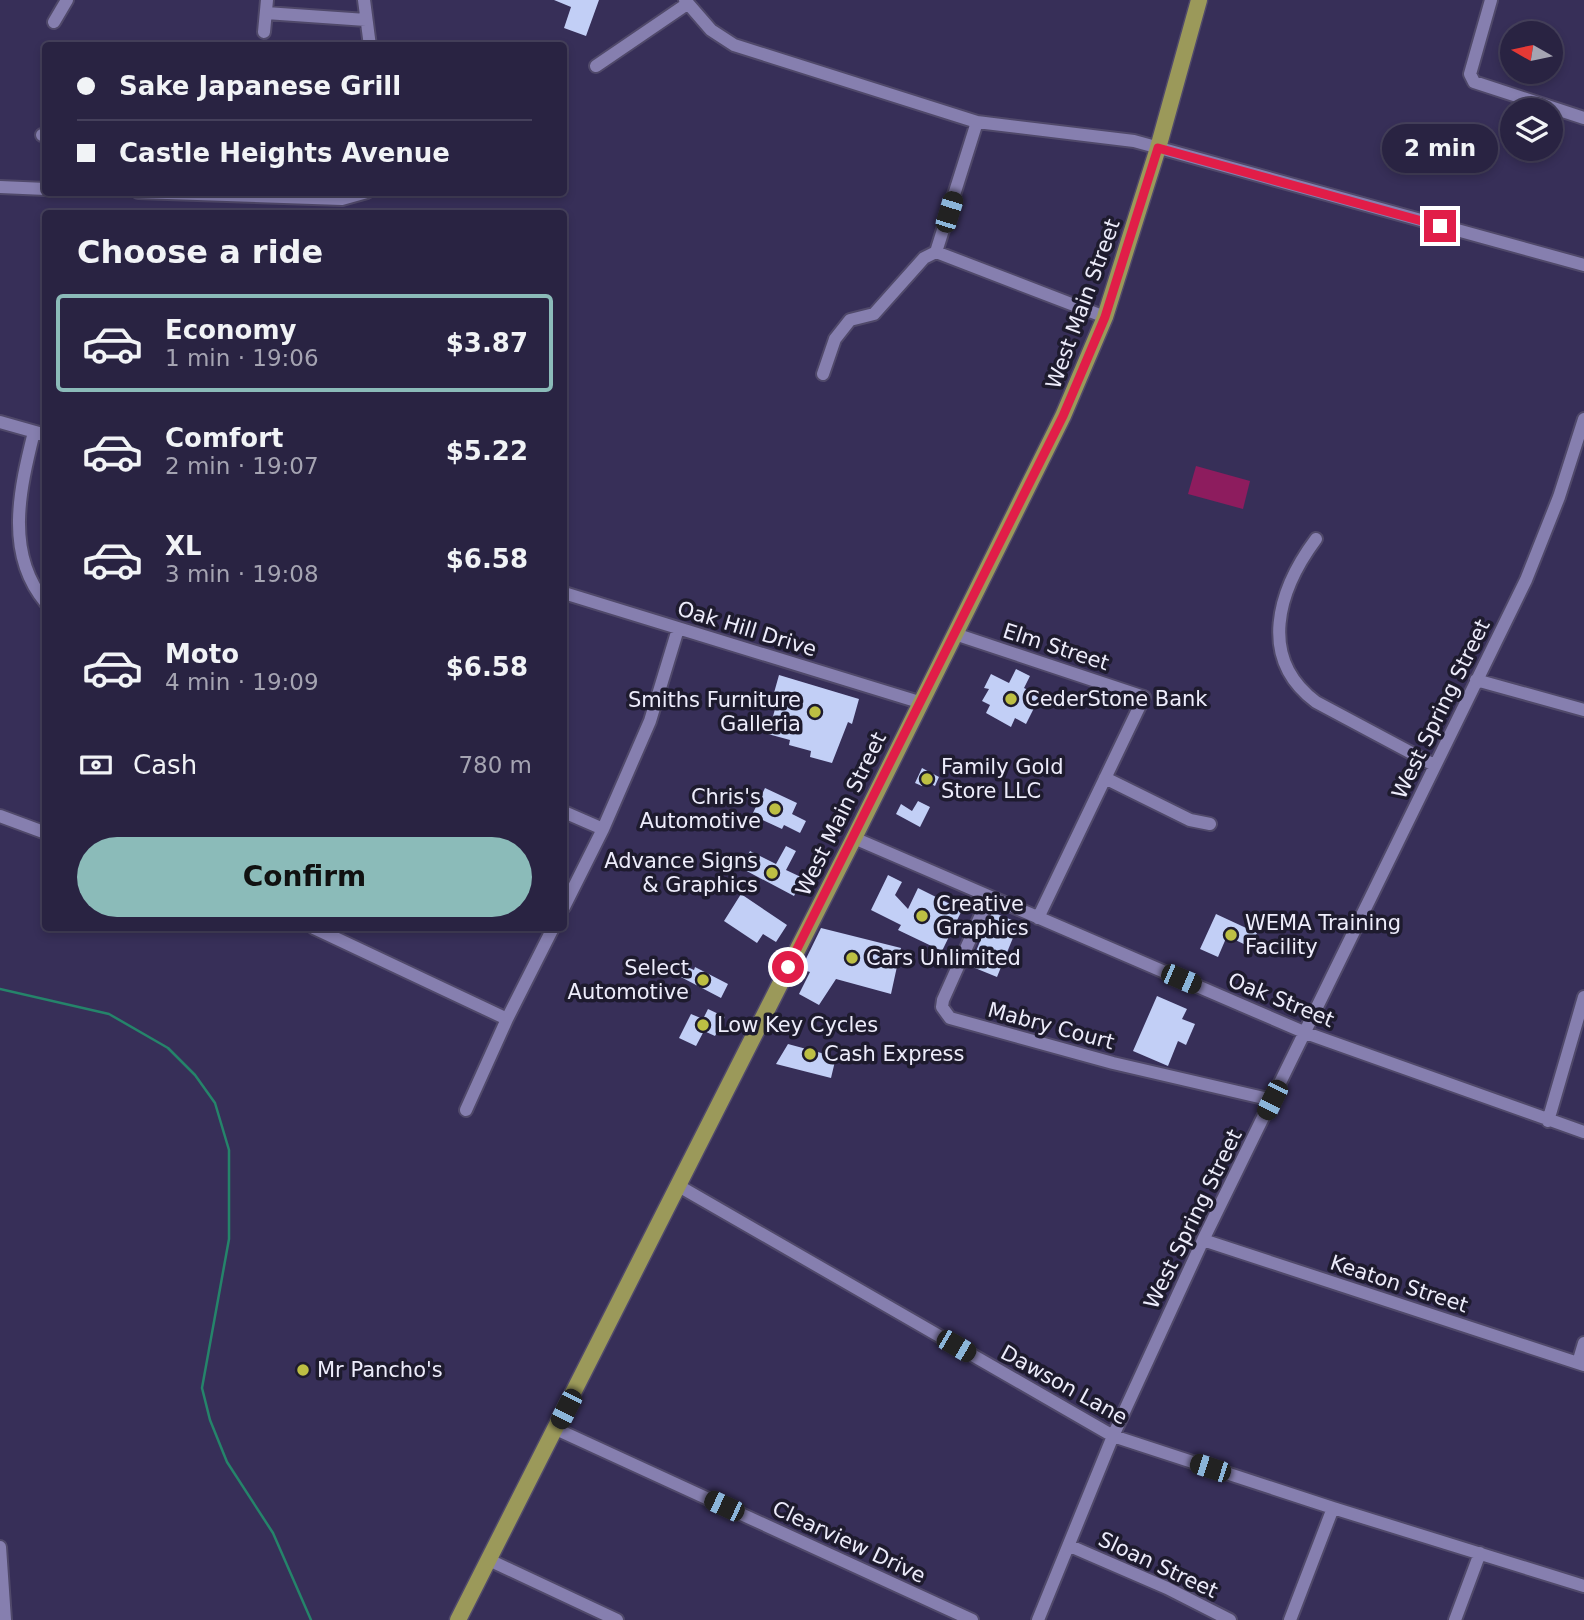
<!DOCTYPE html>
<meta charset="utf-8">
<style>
:root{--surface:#292342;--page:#352f4d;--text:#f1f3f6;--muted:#a5a4b2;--line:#45405b;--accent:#8bbbb9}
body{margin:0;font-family:"DejaVu Sans",sans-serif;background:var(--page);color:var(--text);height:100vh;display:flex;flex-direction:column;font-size:26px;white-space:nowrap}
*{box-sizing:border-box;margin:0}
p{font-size:23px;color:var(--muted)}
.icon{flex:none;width:38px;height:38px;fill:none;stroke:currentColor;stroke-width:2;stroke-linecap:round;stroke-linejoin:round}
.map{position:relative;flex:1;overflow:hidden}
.drawer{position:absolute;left:42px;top:210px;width:525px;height:721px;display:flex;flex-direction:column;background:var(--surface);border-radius:7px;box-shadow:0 4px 10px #0003,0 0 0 2px var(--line)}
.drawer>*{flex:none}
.banner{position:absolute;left:42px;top:42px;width:525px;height:154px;border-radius:7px;box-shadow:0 4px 10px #0003,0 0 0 2px var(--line);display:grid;align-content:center;height:154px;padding:0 35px;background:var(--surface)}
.needle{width:46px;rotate:279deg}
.controls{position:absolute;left:1500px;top:21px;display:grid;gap:14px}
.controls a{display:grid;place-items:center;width:63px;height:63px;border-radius:50%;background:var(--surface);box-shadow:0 4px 10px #0003,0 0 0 2px var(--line);font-size:35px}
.end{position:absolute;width:32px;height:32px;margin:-16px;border:9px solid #e11d48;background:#fff;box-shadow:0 0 0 4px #fff}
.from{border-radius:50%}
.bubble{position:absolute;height:49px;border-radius:24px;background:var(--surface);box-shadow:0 4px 10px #0003,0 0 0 2px var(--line);font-size:23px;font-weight:700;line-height:49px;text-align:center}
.car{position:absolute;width:21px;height:42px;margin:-21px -10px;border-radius:9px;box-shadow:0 0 5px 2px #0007;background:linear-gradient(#222 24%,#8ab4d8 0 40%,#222 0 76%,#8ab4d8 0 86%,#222 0)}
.banner b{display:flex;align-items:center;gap:24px;height:66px;font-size:26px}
.banner b+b{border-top:2px solid var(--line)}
.banner i{width:18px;height:18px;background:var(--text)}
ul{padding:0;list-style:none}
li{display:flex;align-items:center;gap:21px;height:98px;margin:0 14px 10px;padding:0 21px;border:4px solid transparent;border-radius:7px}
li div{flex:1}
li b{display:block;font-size:26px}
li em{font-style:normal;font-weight:700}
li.current{border-color:var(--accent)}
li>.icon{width:63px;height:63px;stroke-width:1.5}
h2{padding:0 35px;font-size:32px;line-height:84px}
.pay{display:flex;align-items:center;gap:18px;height:77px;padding:0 35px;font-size:26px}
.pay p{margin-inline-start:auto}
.button{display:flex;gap:14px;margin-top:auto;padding:14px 35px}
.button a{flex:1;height:80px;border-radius:42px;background:var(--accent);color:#111;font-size:28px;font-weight:700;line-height:80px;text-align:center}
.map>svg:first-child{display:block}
.green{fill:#8d1c5e}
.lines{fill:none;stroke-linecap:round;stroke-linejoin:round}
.stream{stroke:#25846a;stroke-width:2.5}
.building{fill:#c2cff6}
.minor-casing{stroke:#50496a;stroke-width:16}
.major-casing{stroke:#50496a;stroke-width:19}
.minor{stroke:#867faf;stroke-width:12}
.major{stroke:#9b995a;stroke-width:16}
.route{stroke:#e11d48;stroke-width:9}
.poi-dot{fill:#bdbf43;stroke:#1e1b2e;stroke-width:2.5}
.labels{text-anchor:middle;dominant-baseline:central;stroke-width:7;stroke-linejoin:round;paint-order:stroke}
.street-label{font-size:21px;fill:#edecfb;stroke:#1e1b2e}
.poi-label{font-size:21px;fill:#edecfb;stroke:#1e1b2e;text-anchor:start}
</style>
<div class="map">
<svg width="1584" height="1620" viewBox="0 0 1584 1620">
<rect width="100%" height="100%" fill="#372f58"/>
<path class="green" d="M1196,466l54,15 -7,28 -55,-15z"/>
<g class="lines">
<path class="stream" d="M0,989l109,25 59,34 27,27 20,28 14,47v89l-27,149 8,32 17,42 46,71 38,87"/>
</g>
<path class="building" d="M554,0h45l-13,36 -22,-8 7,-21z
M1016,669l14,7 -6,12 16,8 -14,28 -11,-6 -4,9 -25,-14 4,-8 -8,-4 7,-12 -5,-1 7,-14 18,9z
M779,675l80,24 -7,25 -4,-2 -16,41 -22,-6 1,-6 -22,-6 1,-5 -22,-6 9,-32 -5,-2z
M922,768l17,9 -4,9 -10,-5 -3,5 -7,-3z
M765,788l32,15 -5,11 14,7 -6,12 -16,-8 -2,4 -30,-14z
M918,801l12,6 -10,20 -24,-13 5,-10 11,7z
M786,846l10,5 -10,19 17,8 -9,18 -53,-28 9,-17 26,13z
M888,875l14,7 -7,13 13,14 10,-21 44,22 -20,41 -44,-21 3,-5 -30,-15z
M741,894l46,31 -11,17 -13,-8 -6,9 -33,-22z
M992,912l27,11 -22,54 -27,-11z
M1216,914l41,19 -7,14 -23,-11 -9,21 -18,-8z
M821,928l80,20 -10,46 -55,-15 -17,26 -20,-11 11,-22 -9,-3z
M683,965l11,5 1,-3 33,17 -7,14 -44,-23z
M1157,996l30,13 -5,10 13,5 -9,21 -8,-4 -10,25 -35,-15z
M708,1009l17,8 -10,19 -11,-5 -8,15 -17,-8 12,-24 12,5z
M788,1044l48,13 -5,21 -55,-14z"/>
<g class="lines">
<g class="minor-casing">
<path id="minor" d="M364,0l6,46
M685,0l26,30 23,15 243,77 157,19 450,124
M1491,0l-21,74 4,8 110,36
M266,13l100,7
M54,22l13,-22
M264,32l3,-32
M596,66l91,-62
M42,135h4
M0,187l46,2
M138,192l204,7 25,-7
M936,252l169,65
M823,374l12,-35 15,-19 24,-6 50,-56 12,-6 41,-130
M0,422l46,13
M34,432c-14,56 -30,122 12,171
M1316,539c-38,51 -59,119 0,163l118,63
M564,593l355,109
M955,634l189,63 -106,221
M1476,680l108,30
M1105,778l85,42 20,4
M564,812l39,17
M0,816l46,17
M854,838l452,195 278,99
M989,897l-46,103 -1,7 8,11 163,45 159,37
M564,907l39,-78 47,-108 28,-92
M314,928l193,91
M466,1110l41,-91 46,-91
M1548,1121l36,-124
M677,1185l436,251 220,72 251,78
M1203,1240l381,125
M1578,1363l6,-20
M556,1429l416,191
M1070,1546l97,42 63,32
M0,1547l5,73
M489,1560l128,60
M1038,1620l75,-184 90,-196 323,-660 33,-83 25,-78
M1290,1620l43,-112
M1455,1620l25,-67"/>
</g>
<g class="major-casing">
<path id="major" d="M458,1620l396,-782 209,-422 42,-99 53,-169 41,-148"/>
</g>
<use href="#minor" class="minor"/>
<use href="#major" class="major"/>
</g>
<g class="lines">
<path class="route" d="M788,967l275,-551 42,-99 53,-169 282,78"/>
</g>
<g class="poi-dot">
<circle cx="1011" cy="699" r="7"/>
<circle cx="815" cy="712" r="7"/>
<circle cx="927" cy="779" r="7"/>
<circle cx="775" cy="809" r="7"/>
<circle cx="772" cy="873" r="7"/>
<circle cx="922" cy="916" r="7"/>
<circle cx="1231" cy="935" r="7"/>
<circle cx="852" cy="958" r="7"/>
<circle cx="703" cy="980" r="7"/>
<circle cx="703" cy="1025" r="7"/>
<circle cx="810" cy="1054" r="7"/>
<circle cx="303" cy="1370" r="7"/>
</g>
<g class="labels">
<g class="street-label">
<text transform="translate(1083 304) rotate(-70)">West Main Street</text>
<text transform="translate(747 629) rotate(17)">Oak Hill Drive</text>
<text transform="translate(1056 647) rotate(18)">Elm Street</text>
<text transform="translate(1441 709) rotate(-64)">West Spring Street</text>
<text transform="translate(841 814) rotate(-64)">West Main Street</text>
<text transform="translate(1281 1000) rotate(22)">Oak Street</text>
<text transform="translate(1051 1026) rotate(15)">Mabry Court</text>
<text transform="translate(1193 1219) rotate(-64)">West Spring Street</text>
<text transform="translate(1399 1284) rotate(18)">Keaton Street</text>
<text transform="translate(1064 1385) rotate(29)">Dawson Lane</text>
<text transform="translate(849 1542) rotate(25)">Clearview Drive</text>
<text transform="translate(1158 1565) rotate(25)">Sloan Street</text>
</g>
<g class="poi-label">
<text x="1025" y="699">CederStone Bank</text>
<text x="801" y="700" text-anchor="end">Smiths Furniture<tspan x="801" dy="24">Galleria</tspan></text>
<text x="941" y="767">Family Gold<tspan x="941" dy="24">Store LLC</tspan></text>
<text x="761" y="797" text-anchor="end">Chris's<tspan x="761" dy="24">Automotive</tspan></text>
<text x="758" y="861" text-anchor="end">Advance Signs<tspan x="758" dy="24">&amp; Graphics</tspan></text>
<text x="936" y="904">Creative<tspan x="936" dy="24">Graphics</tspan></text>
<text x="1245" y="923">WEMA Training<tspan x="1245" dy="24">Facility</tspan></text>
<text x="866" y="958">Cars Unlimited</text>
<text x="689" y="968" text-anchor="end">Select<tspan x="689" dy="24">Automotive</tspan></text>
<text x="717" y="1025">Low Key Cycles</text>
<text x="824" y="1054">Cash Express</text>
<text x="317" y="1370">Mr Pancho's</text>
</g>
</g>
</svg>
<div class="controls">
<a><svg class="needle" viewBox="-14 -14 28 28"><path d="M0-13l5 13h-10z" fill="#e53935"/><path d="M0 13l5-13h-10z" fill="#a5a4b2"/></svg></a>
<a><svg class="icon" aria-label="layers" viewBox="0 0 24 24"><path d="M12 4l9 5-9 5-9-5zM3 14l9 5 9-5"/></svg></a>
</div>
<i class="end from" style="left:788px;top:967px"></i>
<i class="end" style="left:1440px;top:226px"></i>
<div class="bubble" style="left:1382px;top:124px;width:116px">2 min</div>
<i class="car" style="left:949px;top:212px;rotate:17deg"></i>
<i class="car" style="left:1181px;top:979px;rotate:113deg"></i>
<i class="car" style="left:1272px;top:1100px;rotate:206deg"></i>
<i class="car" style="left:956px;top:1346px;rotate:120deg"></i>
<i class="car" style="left:566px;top:1409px;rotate:207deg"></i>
<i class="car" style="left:1210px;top:1468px;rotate:288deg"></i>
<i class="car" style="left:724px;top:1506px;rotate:295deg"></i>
<div class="banner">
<b><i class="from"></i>Sake Japanese Grill</b>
<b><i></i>Castle Heights Avenue</b>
</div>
<section class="drawer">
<h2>Choose a ride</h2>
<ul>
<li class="current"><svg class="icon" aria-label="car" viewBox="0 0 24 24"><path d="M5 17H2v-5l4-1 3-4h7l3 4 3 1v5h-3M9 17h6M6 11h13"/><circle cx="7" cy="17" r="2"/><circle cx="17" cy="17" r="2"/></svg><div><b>Economy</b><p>1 min · 19:06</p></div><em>$3.87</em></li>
<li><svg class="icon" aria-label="car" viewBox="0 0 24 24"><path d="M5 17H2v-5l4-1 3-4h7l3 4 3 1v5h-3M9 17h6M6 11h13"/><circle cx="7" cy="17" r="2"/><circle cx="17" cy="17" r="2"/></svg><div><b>Comfort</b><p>2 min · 19:07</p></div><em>$5.22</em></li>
<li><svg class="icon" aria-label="car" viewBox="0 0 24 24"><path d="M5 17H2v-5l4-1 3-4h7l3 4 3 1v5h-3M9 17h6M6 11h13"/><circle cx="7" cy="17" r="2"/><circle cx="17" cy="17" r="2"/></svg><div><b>XL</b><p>3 min · 19:08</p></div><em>$6.58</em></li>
<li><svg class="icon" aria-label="car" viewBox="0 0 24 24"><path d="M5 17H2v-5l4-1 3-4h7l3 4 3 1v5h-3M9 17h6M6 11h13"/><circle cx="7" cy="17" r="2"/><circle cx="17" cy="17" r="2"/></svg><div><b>Moto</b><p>4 min · 19:09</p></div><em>$6.58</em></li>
</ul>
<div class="pay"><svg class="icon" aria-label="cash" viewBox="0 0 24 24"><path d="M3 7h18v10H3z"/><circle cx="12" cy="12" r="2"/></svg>Cash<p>780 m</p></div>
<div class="button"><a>Confirm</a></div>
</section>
</div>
